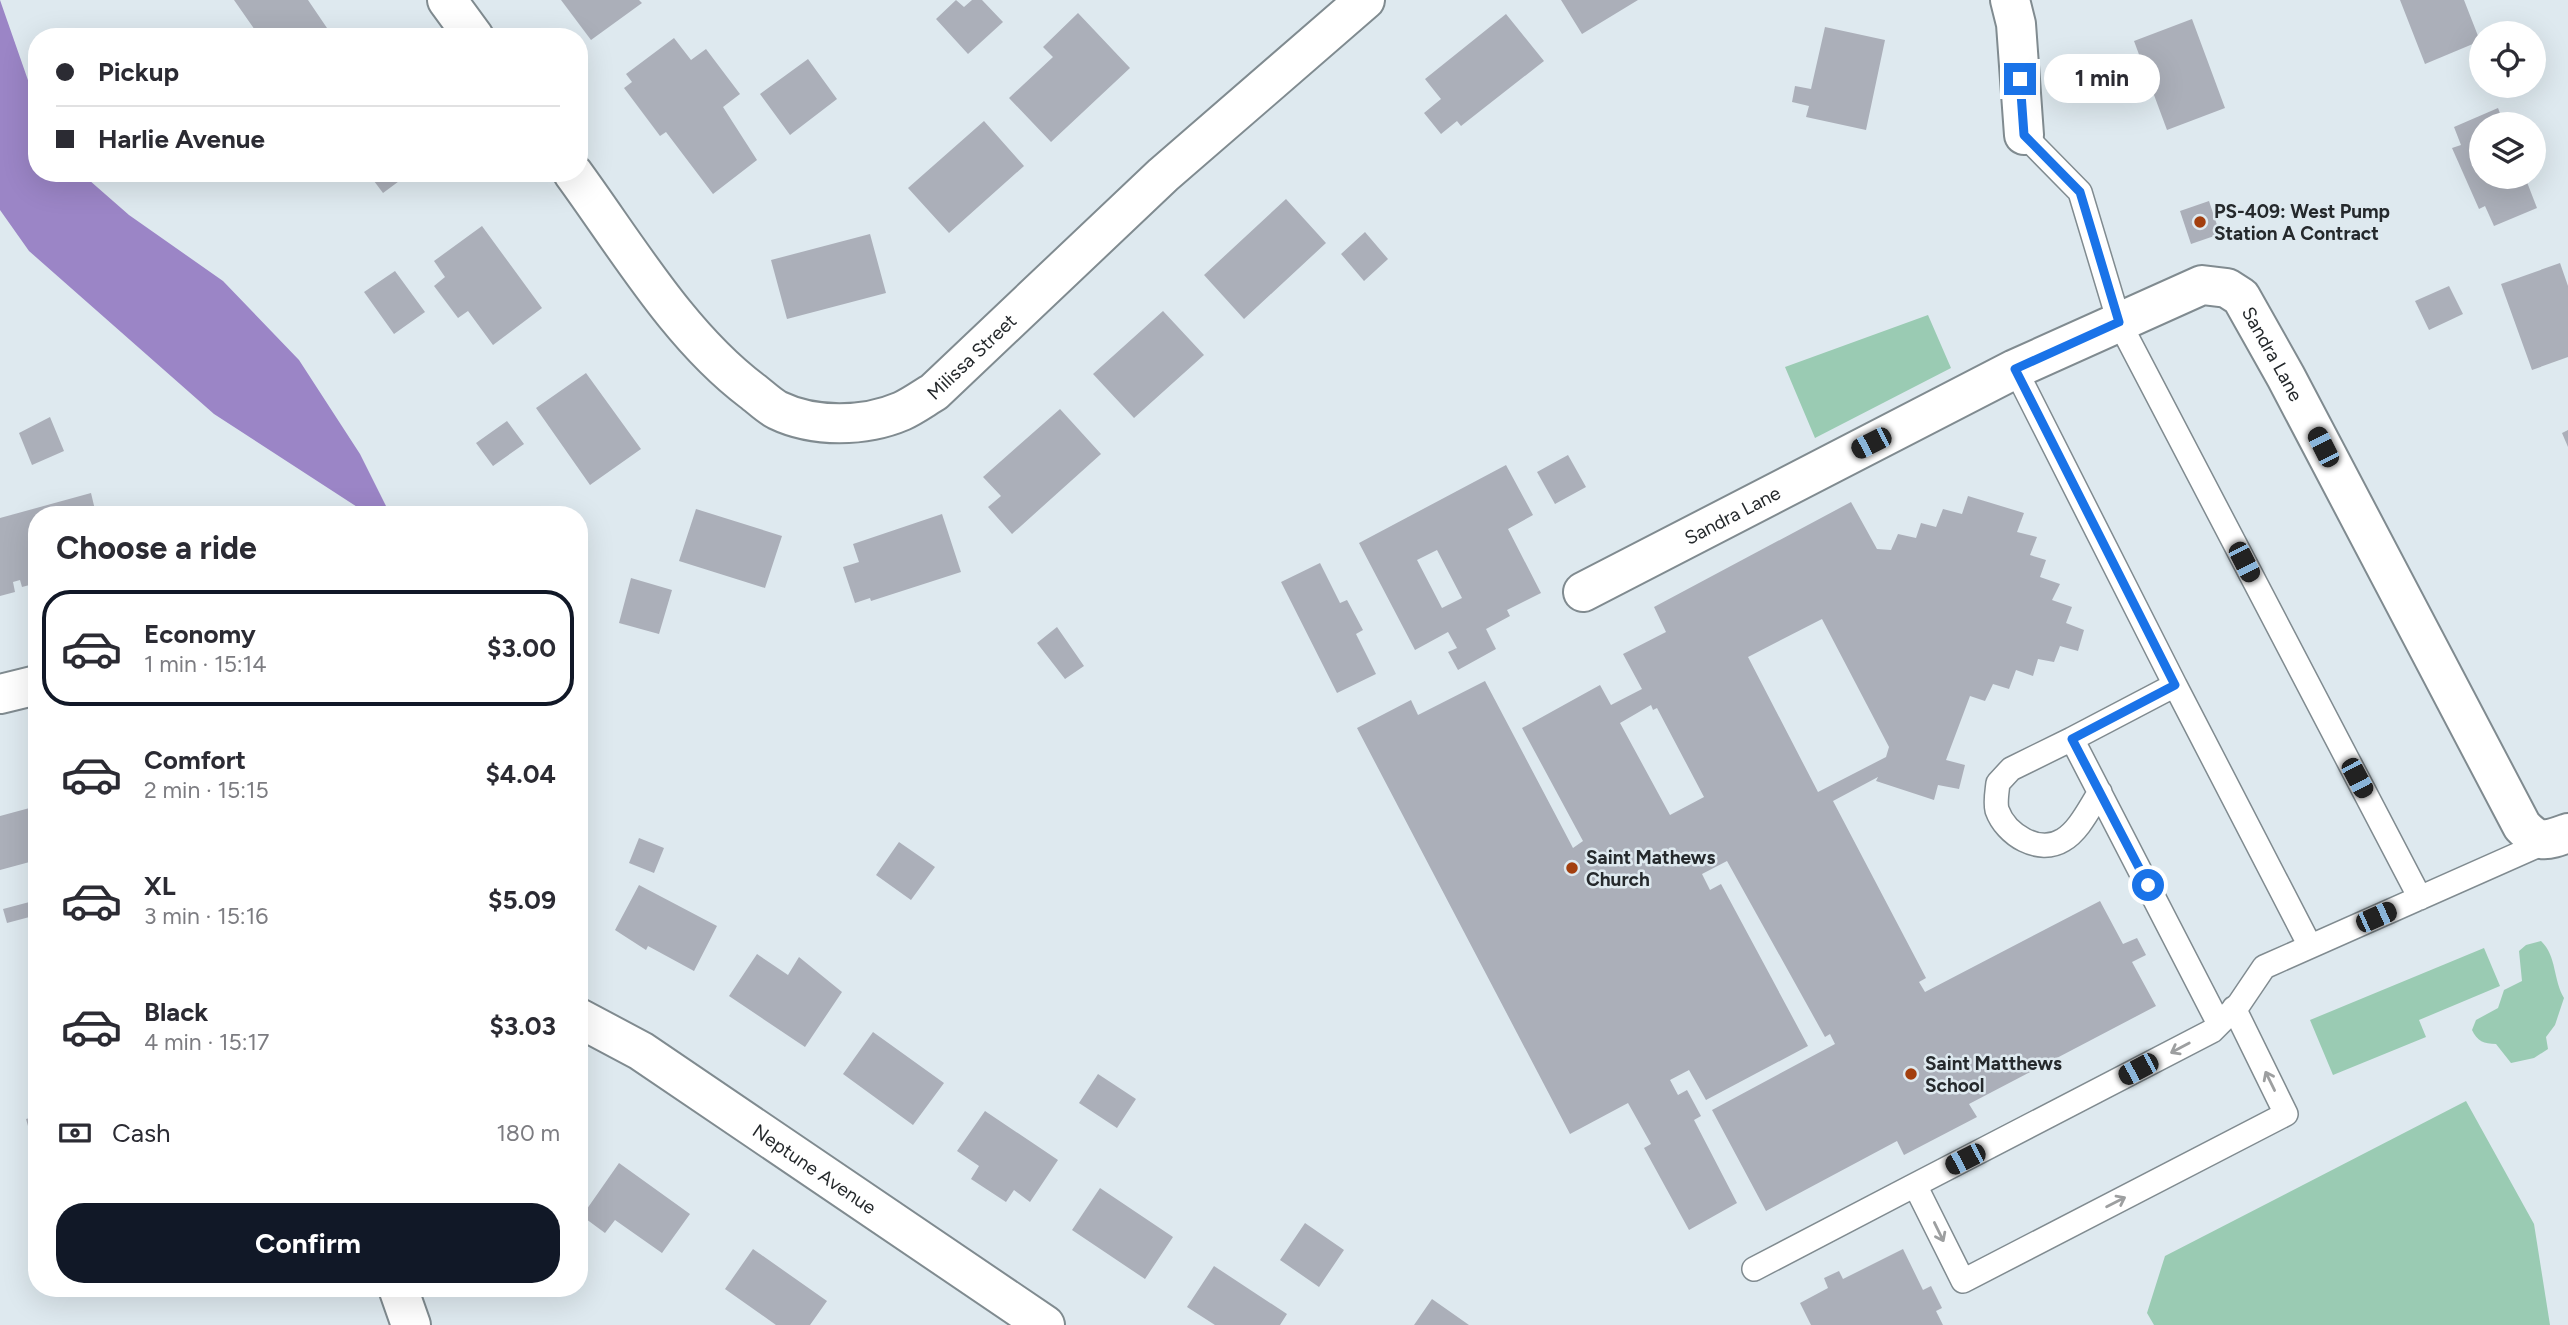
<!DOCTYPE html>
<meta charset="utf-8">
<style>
:root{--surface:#fff;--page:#f7f7f7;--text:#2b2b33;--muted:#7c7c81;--line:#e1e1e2;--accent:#111827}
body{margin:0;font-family:Figtree,sans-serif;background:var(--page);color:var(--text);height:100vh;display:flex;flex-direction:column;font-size:26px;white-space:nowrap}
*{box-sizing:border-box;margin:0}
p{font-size:23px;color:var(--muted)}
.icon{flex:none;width:38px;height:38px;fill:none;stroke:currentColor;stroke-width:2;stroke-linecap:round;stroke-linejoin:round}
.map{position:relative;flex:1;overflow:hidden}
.details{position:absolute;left:28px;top:506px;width:560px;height:791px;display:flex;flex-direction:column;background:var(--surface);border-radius:28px;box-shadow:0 7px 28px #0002}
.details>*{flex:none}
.guide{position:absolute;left:28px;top:28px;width:560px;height:154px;border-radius:28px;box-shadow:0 7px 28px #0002;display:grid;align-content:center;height:154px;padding:0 28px;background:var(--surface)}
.fabs{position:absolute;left:2469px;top:21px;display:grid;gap:14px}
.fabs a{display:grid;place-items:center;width:77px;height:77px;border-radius:50%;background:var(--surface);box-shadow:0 7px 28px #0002;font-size:35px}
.end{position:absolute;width:32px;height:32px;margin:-16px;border:9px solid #1a73e8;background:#fff;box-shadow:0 0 0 4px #fff}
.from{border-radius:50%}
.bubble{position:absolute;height:49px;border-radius:24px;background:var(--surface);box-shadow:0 7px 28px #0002;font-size:23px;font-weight:700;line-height:49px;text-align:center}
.car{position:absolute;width:21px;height:42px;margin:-21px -10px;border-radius:9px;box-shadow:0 0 5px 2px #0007;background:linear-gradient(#222 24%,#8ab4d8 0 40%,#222 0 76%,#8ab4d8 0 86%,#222 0)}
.guide b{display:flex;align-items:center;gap:24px;height:66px;font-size:26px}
.guide b+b{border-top:2px solid var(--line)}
.guide i{width:18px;height:18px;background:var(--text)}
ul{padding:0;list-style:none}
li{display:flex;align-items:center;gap:21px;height:116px;margin:0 14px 10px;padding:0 14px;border:4px solid transparent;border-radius:28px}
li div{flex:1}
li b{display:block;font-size:26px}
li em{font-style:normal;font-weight:700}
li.on{border-color:var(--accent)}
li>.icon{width:63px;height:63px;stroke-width:1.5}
h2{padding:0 28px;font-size:32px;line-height:84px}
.pay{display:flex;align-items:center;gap:18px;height:77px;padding:0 28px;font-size:26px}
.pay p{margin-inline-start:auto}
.button{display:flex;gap:14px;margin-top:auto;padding:14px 28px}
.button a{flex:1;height:80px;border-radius:28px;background:var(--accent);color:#fff;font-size:28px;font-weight:700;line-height:80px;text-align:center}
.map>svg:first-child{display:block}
.green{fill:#9acbb3}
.water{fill:#9b85c6}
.building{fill:#abafb9;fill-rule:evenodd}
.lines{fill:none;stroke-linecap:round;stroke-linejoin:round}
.service-casing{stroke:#808b90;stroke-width:26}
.minor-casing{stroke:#808b90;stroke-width:42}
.service{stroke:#fff;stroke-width:23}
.minor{stroke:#fff;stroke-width:38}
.oneway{stroke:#9d9fa0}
.route{stroke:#1a73e8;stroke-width:9}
.poi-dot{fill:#a33f0e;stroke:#dee9ef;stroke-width:2.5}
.labels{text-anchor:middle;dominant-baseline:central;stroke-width:5;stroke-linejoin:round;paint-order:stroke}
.poi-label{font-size:19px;font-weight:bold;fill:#25292c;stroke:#dee9ef;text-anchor:start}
.street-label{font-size:19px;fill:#25292c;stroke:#dee9ef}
</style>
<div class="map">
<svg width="2568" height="1325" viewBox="0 0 2568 1325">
<rect width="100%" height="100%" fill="#dee9ef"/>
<path class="green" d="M1928,315l23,53 -136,70 -30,-71z
M2541,941c16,15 12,39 23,57l-9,27 -9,12 2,12 -14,9 -23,5 -15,-19c-12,0 -19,-3 -24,-14l4,-10 22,-12 6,-18 18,-9 -3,-30 7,-6z
M2484,948l16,38 -81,34 7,17 -93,38 -23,-55z
M2466,1101l68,123 16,101h-396l-7,-12 18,-57z"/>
<path class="water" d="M0,0l37,106v67h44l48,42 94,66 76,79 61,94 30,60h-22l-154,-100 -185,-163 -29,-41z"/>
<path class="building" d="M234,0h74l19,28 -12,9h-63l5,-4z
M561,0h78l3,3 -51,37z
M956,0l8,7 8,-7h10l21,22 -35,32 -32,-35z
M1561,0h77l-56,34z
M2400,0h64l16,41 -55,23z
M1078,13l52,55 -79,74 -42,-44 44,-41 -10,-10z
M1506,14l38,47 -83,65 -4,-5 -16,13 -17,-21 17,-14 -16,-20z
M2192,19l33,89 -58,22 -33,-89z
M1825,27l60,13 -19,90 -60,-13 3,-11 -17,-4 3,-16 16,3z
M674,38l17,22 15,-11 34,45 -17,13 34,53 -44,34 -47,-62 -6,4 -36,-48 8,-6 -6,-8z
M808,59l29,40 -47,36 -30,-41z
M2498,108l6,16h-22v53h43l12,31 -43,18 -9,-20 -6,3 -27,-61 9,-3 -7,-18z
M984,121l40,45 -75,67 -41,-45z
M368,173h42l-27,20z
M1286,199l40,44 -82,76 -40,-44z
M2209,201l11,33 -29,10 -11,-33z
M482,226l60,82 -49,37 -25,-34 -10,7 -24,-32 11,-9 -11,-16z
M1365,232l23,27 -24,22 -23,-27z
M870,234l16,59 -99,26 -16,-59z
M2560,263l8,23v71l-36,13 -31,-86z
M395,271l30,41 -31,22 -30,-42z
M2449,286l14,28 -34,16 -14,-29z
M1163,311l41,44 -70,63 -41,-44z
M586,373l55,76 -51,36 -54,-77z
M1060,409l41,45 -89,80 -24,-27 13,-11 -18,-19z
M50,417l14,34 -32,14 -13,-32z
M507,421l17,23 -31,22 -17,-23z
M2568,430v17l-6,-14z
M1568,455l18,32 -31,17 -18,-32z
M1506,465l27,50 -25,14 33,64 -34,17 3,6 -24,13 10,20 -38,21 -10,-18 9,-4 -9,-16 -33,18 -56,-107zM1437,550l25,48 -20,10 -25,-48z
M91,493l5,21h-59v69l-15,4 -2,-7 -7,2 2,10 -15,4v-78z
M1968,496l56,17 -7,19 20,5 -7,18 16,5 -6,17 20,7 -8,16 20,7 -6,16 18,7 -6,21 -18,-5 -6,16 -16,-3 -5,17 -17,-6 -7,19 -16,-5 -8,17 -15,-5 -24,64 19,5 -6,24 -21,-4 -4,15 -58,-19 2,-4 -45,24 93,177 -7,4 6,10 175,-91 23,43 14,-6 9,17 -14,7 24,44 -187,98 8,13 -73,38 -7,-14 -131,70 -54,-101 123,-66 -5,-10 -5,3 -98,-176 -25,13 8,16 11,-6 87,162 -102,54 -17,-30 -19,10 8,15 9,-5 14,26 -7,4 43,83 -48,27 -45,-82 7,-4 -23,-41 -58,31 -213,-406 54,-28 7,15 67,-34 88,167 10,-7 -61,-113 78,-43 11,20 31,-16 -19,-35 43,-22 -12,-25 197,-105 26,47 14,1 7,-16 18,4 5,-15 15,4 7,-18 19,5zM1822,619l67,128 -3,10 -68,35 -70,-135zM1651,705l2,5 4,-2 47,89 -34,18 -50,-92z
M696,509l86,27 -17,52 -86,-27z
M942,514l19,58 -90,29 -1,-3 -15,5 -12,-36 16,-5 -6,-18z
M1320,563l20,40 7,-3 16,30 -7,4 20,40 -39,19 -56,-111z
M631,578l41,12 -13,44 -40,-11z
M1057,627l27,39 -19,13 -28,-36z
M37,806v54l-37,10v-54z
M639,838l25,10 -10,25 -25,-10z
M899,842l36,25 -24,33 -35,-25z
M639,885l78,41 -23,45 -46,-25 -2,4 -31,-20z
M37,900v15l-30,8 -4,-14z
M757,954l31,21 11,-18 43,35 -37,55 -76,-51z
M873,1032l71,51 -31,42 -70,-51z
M1098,1074l38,25 -19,29 -38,-25z
M985,1111l73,49 -28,42 -16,-12 -8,12 -35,-23 8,-13 -22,-15z
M37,1116v38h-1l-10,-35z
M619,1163l71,51 -28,39 -47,-33 -10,13 -23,-17z
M1100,1188l73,49 -28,42 -73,-49z
M1305,1223l39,27 -25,37 -39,-27z
M753,1249l74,52 -17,24h-34l-51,-36z
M1903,1249l20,41 8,-4 11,22 -6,3 7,14h-132l-11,-22 28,-15 -4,-10 15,-7 4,8z
M1214,1266l73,48 -7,11h-65l-28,-18z
M1432,1299l37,26h-55z"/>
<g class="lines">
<g class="service-casing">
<path id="service" d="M2024,135l56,57 39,130 301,576
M2015,369l160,316
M2072,739l-61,30 -13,14c-1,9 -3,19 -1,27 9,25 42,45 66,30 16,-9 27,-33 37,-48
M2234,1008l52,106 -323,167 -48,-96 297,-154 27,-27 25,-37 284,-126
M2219,1024l-147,-285 103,-54 135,261
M1754,1269l161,-84"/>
</g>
<g class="minor-casing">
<g id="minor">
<path d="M447,0l27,37"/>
<path d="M2010,0l6,24 8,111"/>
<path id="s1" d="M573,173c54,74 106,163 179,218 8,6 16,14 25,19 37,18 88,17 125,1 11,-5 22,-13 32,-19l229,-217 202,-175"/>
<path id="s2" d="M1583,592l432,-223 187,-84 25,3 14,9 45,80 236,449c17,18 24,15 46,7"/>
<path d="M0,694l37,-9"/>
<path id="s3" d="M579,1018l62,33 404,274"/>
<path d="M398,1288l13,37"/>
</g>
</g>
<use href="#service" class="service"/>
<use href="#minor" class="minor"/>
</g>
<defs><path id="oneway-shaft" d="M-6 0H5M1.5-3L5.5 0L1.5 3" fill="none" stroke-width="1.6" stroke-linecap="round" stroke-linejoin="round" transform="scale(1.75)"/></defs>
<g class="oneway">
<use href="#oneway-shaft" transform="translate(2180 1048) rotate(152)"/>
<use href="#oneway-shaft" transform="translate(2270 1081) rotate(-116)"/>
<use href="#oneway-shaft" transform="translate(2116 1202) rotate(-27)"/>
<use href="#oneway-shaft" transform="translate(1939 1232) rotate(64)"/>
</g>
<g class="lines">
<path class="route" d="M2020,79l4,56 56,57 39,130 -104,47 160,316 -103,54 76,146"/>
</g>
<g class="poi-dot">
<circle cx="2200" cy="222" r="7"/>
<circle cx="1572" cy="868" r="7"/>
<circle cx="1911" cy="1074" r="7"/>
</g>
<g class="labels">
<g class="poi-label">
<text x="2214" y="211">PS-409: West Pump<tspan x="2214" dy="22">Station A Contract</tspan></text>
<text x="1586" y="857">Saint Mathews<tspan x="1586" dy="22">Church</tspan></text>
<text x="1925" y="1063">Saint Matthews<tspan x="1925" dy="22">School</tspan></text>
</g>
<g class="street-label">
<text stroke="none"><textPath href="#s2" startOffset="798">Sandra Lane</textPath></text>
<text stroke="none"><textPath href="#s1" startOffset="532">Milissa Street</textPath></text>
<text stroke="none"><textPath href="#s2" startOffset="168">Sandra Lane</textPath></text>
<text stroke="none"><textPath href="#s3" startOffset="280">Neptune Avenue</textPath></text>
</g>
</g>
</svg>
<div class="fabs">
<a><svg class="icon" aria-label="locate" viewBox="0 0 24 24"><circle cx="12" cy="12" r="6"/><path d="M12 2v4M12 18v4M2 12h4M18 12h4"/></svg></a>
<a><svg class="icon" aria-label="layers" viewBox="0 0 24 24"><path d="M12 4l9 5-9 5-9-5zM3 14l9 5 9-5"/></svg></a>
</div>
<i class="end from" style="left:2148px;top:885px"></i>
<i class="end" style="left:2020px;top:79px"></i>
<div class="bubble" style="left:2044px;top:54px;width:116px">1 min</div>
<i class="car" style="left:1871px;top:443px;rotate:243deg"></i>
<i class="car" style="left:2323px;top:447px;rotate:333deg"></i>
<i class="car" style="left:2244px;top:562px;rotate:153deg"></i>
<i class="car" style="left:2357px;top:778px;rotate:152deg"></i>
<i class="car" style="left:2376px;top:917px;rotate:66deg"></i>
<i class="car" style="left:2138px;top:1069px;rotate:242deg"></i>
<i class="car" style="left:1965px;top:1159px;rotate:243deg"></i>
<div class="guide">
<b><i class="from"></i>Pickup</b>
<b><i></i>Harlie Avenue</b>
</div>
<section class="details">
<h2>Choose a ride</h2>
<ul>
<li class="on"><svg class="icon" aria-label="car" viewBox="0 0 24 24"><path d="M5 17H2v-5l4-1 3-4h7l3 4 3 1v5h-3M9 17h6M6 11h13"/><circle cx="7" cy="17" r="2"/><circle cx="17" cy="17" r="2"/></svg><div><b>Economy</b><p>1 min · 15:14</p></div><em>$3.00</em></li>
<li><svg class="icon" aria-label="car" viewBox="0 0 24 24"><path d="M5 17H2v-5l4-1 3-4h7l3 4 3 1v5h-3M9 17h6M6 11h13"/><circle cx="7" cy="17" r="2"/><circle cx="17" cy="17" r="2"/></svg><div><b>Comfort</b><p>2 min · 15:15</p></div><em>$4.04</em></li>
<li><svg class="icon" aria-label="car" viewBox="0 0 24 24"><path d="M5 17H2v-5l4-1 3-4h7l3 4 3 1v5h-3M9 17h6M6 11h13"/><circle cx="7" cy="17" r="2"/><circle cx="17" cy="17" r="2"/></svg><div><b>XL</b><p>3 min · 15:16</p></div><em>$5.09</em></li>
<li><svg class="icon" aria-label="car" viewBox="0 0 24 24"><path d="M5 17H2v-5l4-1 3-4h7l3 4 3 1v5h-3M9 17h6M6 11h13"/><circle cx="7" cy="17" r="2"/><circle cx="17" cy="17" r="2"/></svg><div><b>Black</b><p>4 min · 15:17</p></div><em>$3.03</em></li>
</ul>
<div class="pay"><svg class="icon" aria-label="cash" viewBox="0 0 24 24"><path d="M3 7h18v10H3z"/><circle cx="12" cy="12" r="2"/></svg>Cash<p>180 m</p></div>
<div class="button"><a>Confirm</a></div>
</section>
</div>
